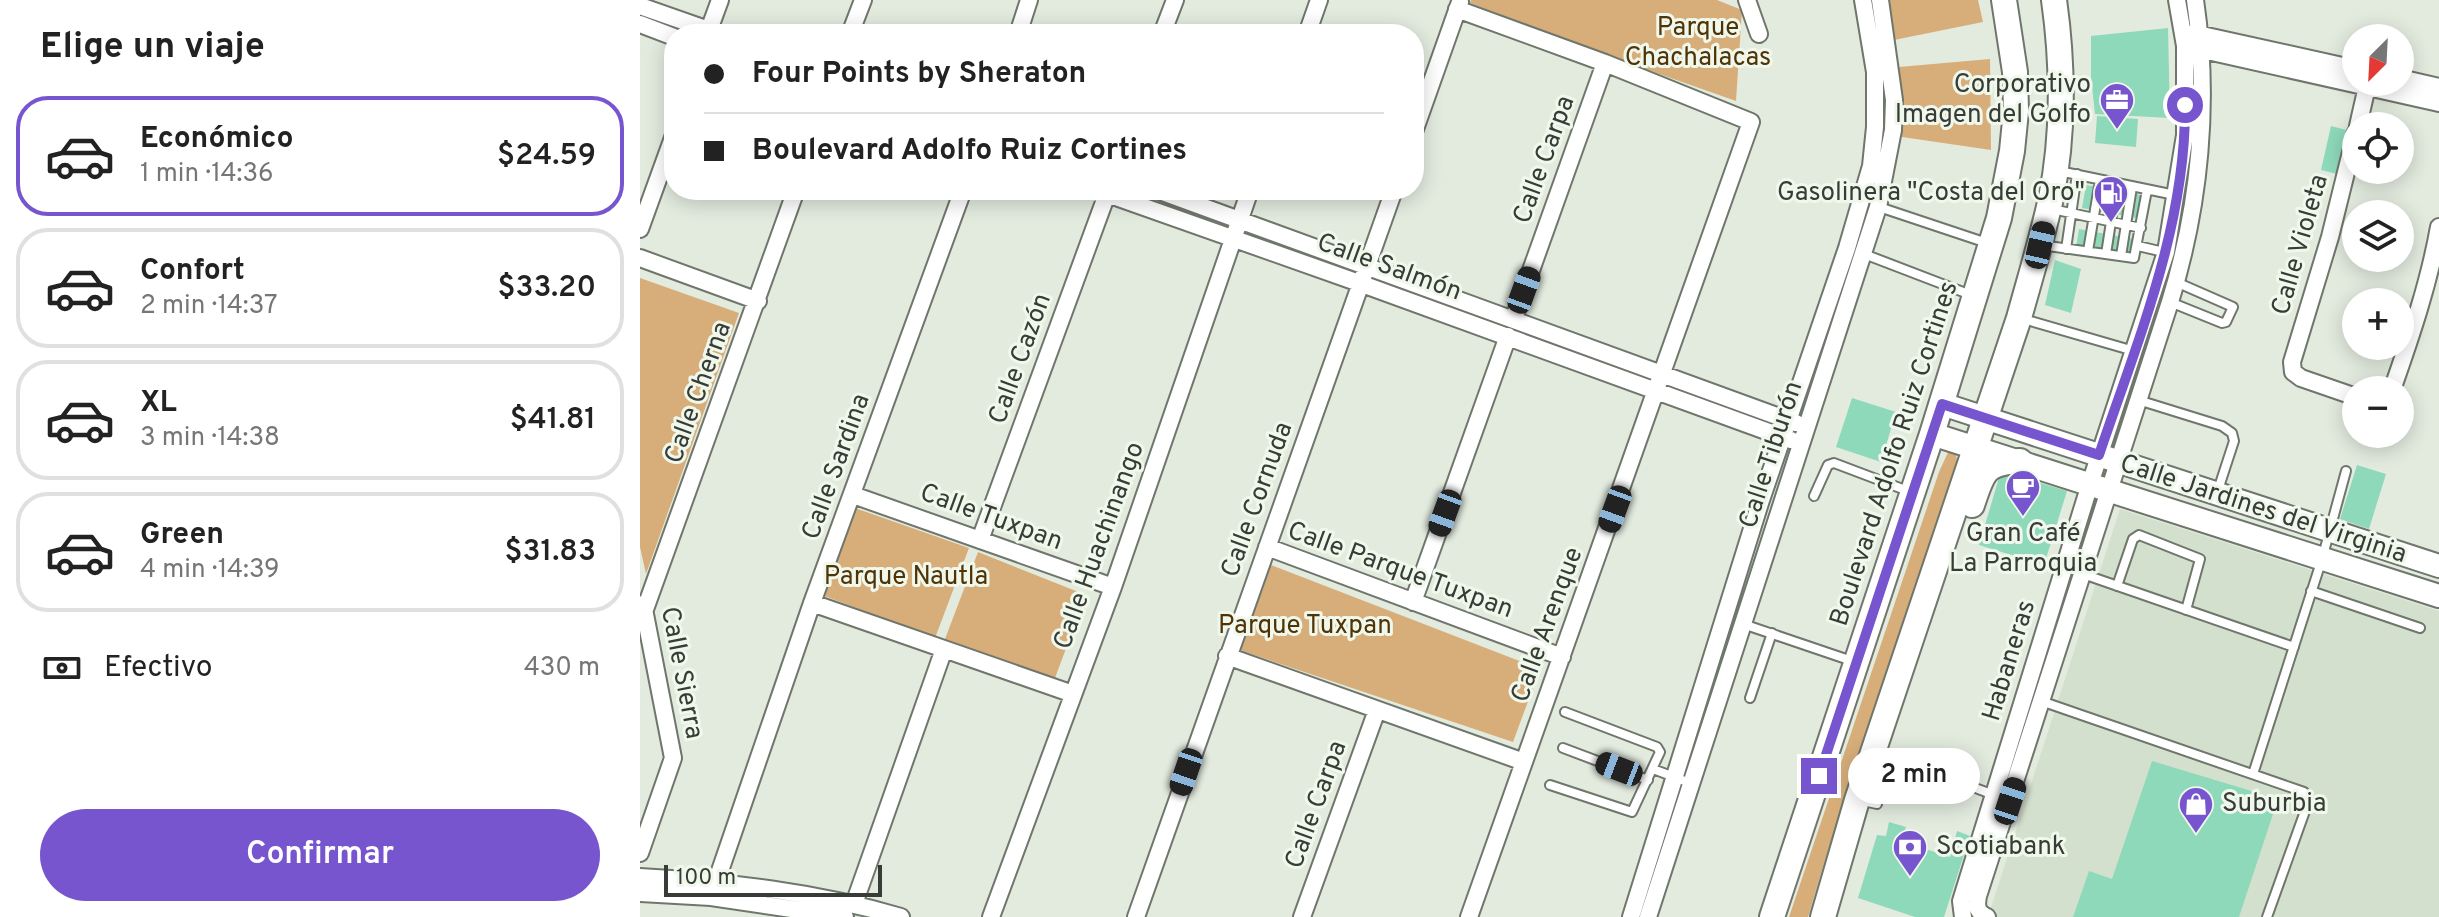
<!DOCTYPE html>
<html lang="es">
<meta charset="utf-8">
<style>
:root{--surface:#fff;--page:#f6f6f6;--text:#222;--muted:#767676;--line:#e0e0e0;--accent:#7655cf}
body{margin:0;font-family:Overpass,sans-serif;background:var(--page);color:var(--text);height:100vh;display:flex;flex-direction:column;font-size:30px;white-space:nowrap}
*{box-sizing:border-box;margin:0}
p{font-size:26px;color:var(--muted)}
.icon{flex:none;width:44px;height:44px;fill:none;stroke:currentColor;stroke-width:2;stroke-linecap:round;stroke-linejoin:round}
.map{position:relative;flex:1;overflow:hidden}
.panel{display:flex;flex-direction:column;background:var(--surface);width:640px}
.panel>*{flex:none}
.guide{position:absolute;left:24px;top:24px;width:760px;height:176px;border-radius:32px;box-shadow:0 4px 20px #0003;display:grid;align-content:center;height:176px;padding:0 40px;background:var(--surface)}
.needle{width:52px;rotate:204deg}
.controls{position:absolute;left:1702px;top:24px;display:grid;gap:16px}
.controls a{display:grid;place-items:center;width:72px;height:72px;border-radius:50%;background:var(--surface);box-shadow:0 4px 20px #0003;font-size:40px}
.scale{position:absolute;left:24px;bottom:20px;width:218px;box-sizing:border-box;padding-left:8px;border:4px solid #383c37;border-top:0;font-size:22px;line-height:28px;white-space:nowrap;color:#383c37;-webkit-text-stroke:6px #f0f8ec;paint-order:stroke}
.end{position:absolute;width:36px;height:36px;margin:-18px;border:10px solid #7655cf;background:#fff;box-shadow:0 0 0 4px #fff}
.from{border-radius:50%}
.bubble{position:absolute;height:56px;border-radius:28px;background:var(--surface);box-shadow:0 4px 20px #0003;font-size:26px;font-weight:600;line-height:56px;text-align:center}
.car{position:absolute;width:24px;height:48px;margin:-24px -12px;border-radius:10px;box-shadow:0 0 6px 2px #0007;background:linear-gradient(#222 24%,#8ab4d8 0 40%,#222 0 76%,#8ab4d8 0 86%,#222 0)}
.guide b{display:flex;align-items:center;gap:28px;height:76px;font-size:30px}
.guide b+b{border-top:2px solid var(--line)}
.guide i{width:20px;height:20px;background:var(--text)}
ul{padding:0;list-style:none}
li{display:flex;align-items:center;gap:24px;height:120px;margin:0 16px 12px;padding:0 24px;border:4px solid var(--line);border-radius:32px}
li div{flex:1}
li b{display:block;font-size:30px}
li em{font-style:normal;font-weight:600}
li.selected{border-color:var(--accent)}
li>.icon{width:72px;height:72px;stroke-width:1.5}
h2{padding:0 40px;font-size:36px;line-height:96px}
.pay{display:flex;align-items:center;gap:20px;height:88px;padding:0 40px;font-size:30px}
.pay p{margin-inline-start:auto}
.action{display:flex;gap:16px;margin-top:auto;padding:16px 40px}
.action a{flex:1;height:92px;border-radius:48px;background:var(--accent);color:#fff;font-size:32px;font-weight:600;line-height:92px;text-align:center}
main{display:flex;flex:1;min-height:0}
.map>svg:first-child{display:block}
.built{fill:#d4e0ce}
.green{fill:#d7ae7a}
.building{fill:#8ed9ba}
.lines{fill:none;stroke-linecap:round;stroke-linejoin:round}
.lane-casing{stroke:#6f766b;stroke-width:12}
.street-casing{stroke:#6f766b;stroke-width:20}
.secondary-casing{stroke:#6f766b;stroke-width:26}
.primary-casing{stroke:#6f766b;stroke-width:28}
.lane{stroke:#fff;stroke-width:8}
.street{stroke:#fff;stroke-width:16}
.secondary{stroke:#fff;stroke-width:22}
.primary{stroke:#fff;stroke-width:24}
.route{stroke:#7655cf;stroke-width:10}
.labels{text-anchor:middle;dominant-baseline:central;stroke-width:6;stroke-linejoin:round;paint-order:stroke}
.park-label{font-size:26px;fill:#503306;stroke:#f0f8ec}
.poi-label{font-size:26px;fill:#383c37;stroke:#f0f8ec;text-anchor:end}
.street-label{font-size:26px;fill:#383c37;stroke:#f0f8ec}
</style>
<main>
<section class="panel">
<h2>Elige un viaje</h2>
<ul>
<li class="selected"><svg class="icon" aria-label="car" viewBox="0 0 24 24"><path d="M5 17H2v-5l4-1 3-4h7l3 4 3 1v5h-3M9 17h6M6 11h13"/><circle cx="7" cy="17" r="2"/><circle cx="17" cy="17" r="2"/></svg><div><b>Económico</b><p>1 min · 14:36</p></div><em>$24.59</em></li>
<li><svg class="icon" aria-label="car" viewBox="0 0 24 24"><path d="M5 17H2v-5l4-1 3-4h7l3 4 3 1v5h-3M9 17h6M6 11h13"/><circle cx="7" cy="17" r="2"/><circle cx="17" cy="17" r="2"/></svg><div><b>Confort</b><p>2 min · 14:37</p></div><em>$33.20</em></li>
<li><svg class="icon" aria-label="car" viewBox="0 0 24 24"><path d="M5 17H2v-5l4-1 3-4h7l3 4 3 1v5h-3M9 17h6M6 11h13"/><circle cx="7" cy="17" r="2"/><circle cx="17" cy="17" r="2"/></svg><div><b>XL</b><p>3 min · 14:38</p></div><em>$41.81</em></li>
<li><svg class="icon" aria-label="car" viewBox="0 0 24 24"><path d="M5 17H2v-5l4-1 3-4h7l3 4 3 1v5h-3M9 17h6M6 11h13"/><circle cx="7" cy="17" r="2"/><circle cx="17" cy="17" r="2"/></svg><div><b>Green</b><p>4 min · 14:39</p></div><em>$31.83</em></li>
</ul>
<div class="pay"><svg class="icon" aria-label="cash" viewBox="0 0 24 24"><path d="M3 7h18v10H3z"/><circle cx="12" cy="12" r="2"/></svg>Efectivo<p>430 m</p></div>
<div class="action"><a>Confirmar</a></div>
</section>
<div class="map">
<svg width="1799" height="917" viewBox="0 0 1799 917">
<rect width="100%" height="100%" fill="#e3ebdf"/>
<path class="built" d="M1480,509l319,102v306h-451z"/>
<path class="green" d="M831,0h246l25,10 -6,91 -142,-50 -124,-48z
M1247,0h91l5,22 -89,18z
M1350,59l1,91 -89,-13 -3,-70z
M0,278l99,35 -93,261 -6,-27z
M1309,450l6,1 2,9c-49,152 -104,303 -149,457h-19l150,-445z
M215,508l114,40 -34,90 -113,-43z
M338,552l108,43 -31,83 -110,-39z
M631,565l269,104 -27,73 -274,-92z"/>
<path class="building" d="M1528,28l2,90 -75,-4 -4,-37v-41z
M1457,116l41,3 -2,28 -41,-4z
M1691,126l19,5 -9,44 -20,-5z
M1446,185l55,10 -4,23 -55,-10z
M1439,229l55,10 -3,18 -55,-10z
M1415,260l26,9 -10,44 -26,-8z
M1212,398l44,14 -15,50 -45,-15z
M1717,465l29,9 -17,55 -29,-10z
M1361,471l66,20 -23,74 -65,-20z
M1512,761l126,38 -39,118h-166l16,-46 23,8z
M1249,822l17,5 -5,14 49,16 7,-26 13,5 -26,81h-29l-57,-19 19,-63 9,1z"/>
<g class="lines">
<g class="lane-casing">
<path id="lane" d="M1419,171l116,24
M1239,207l108,36
M1412,209l89,19
M1401,245l93,13 13,-68
M1498,246l30,7
M1426,249l11,-75
M1448,251l12,-71
M1224,254l107,41
M1466,254l11,-71
M1481,256l11,-69
M1530,302l52,21 4,-1 7,-15 -57,-25
M1380,318l114,33
M1498,400l84,26 10,7 2,8 -17,52
M1174,496l14,-31 6,-2 74,28
M1443,574l211,73
M1477,586l16,-47 6,-4 61,24 -14,51
M1671,591l109,37
M1103,624l112,38
M1110,698l22,-65
M1398,700l266,92 5,8 -42,117
M923,748l85,32
M1013,769l37,14
M1613,774l69,-215 24,-88
M910,785l82,27 28,-60 -3,-5 -92,-35
M1338,789l16,6
M1218,800l19,4"/>
</g>
<g class="street-casing">
<path id="street" d="M1107,0l12,34
M0,6l80,28
M817,9l148,54 146,59 -282,795
M0,24l34,13
M69,30l11,-30
M1553,33l163,36
M210,34l13,-34
M378,34l11,-34
M522,34l13,-34
M667,34l12,-34
M1554,48l245,55
M1760,78l39,9
M1718,126l10,-44
M774,132l46,-130
M1716,132l-26,105 -38,125 1,10 8,6 55,19
M456,190l266,94 429,156
M517,190l639,233
M0,229l34,-94
M0,258l118,43
M874,318l91,-255
M1752,390c19,-54 37,-107 47,-163
M213,495l260,92
M340,540l127,-346
M627,547l295,110
M773,602l95,-266
M172,603l261,91
M4,612l152,-422
M587,656l297,106
M0,853l33,-95 -30,-154
M0,877c88,5 176,15 261,40
M0,893l71,4 134,20
M71,897l101,-294 151,-413
M214,904l90,-255
M351,917l122,-330 137,-397
M496,917l258,-727
M662,917l75,-207
M991,917l129,-414 87,-255 24,-82 4,-39v-55l-12,-72
M1008,917l230,-710 15,-77 1,-30 -14,-100
M1323,917l-2,-16 129,-417 76,-232 19,-117v-89l-8,-46
M1347,917c-10,-5 -11,-10 -9,-21l192,-594c30,-97 40,-201 25,-302"/>
</g>
<g class="secondary-casing">
<path id="secondary" d="M1302,404l497,162
M1292,434l507,162"/>
</g>
<g class="primary-casing">
<path id="primary" d="M1332,505c11,-33 12,-42 48,-44
M1132,917l160,-483 67,-216 13,-67 4,-40 -1,-39 -11,-72
M1183,917l34,-117 162,-482c11,-40 23,-79 32,-120 13,-63 12,-135 3,-198"/>
</g>
<use href="#lane" class="lane"/>
<use href="#street" class="street"/>
<use href="#secondary" class="secondary"/>
<use href="#primary" class="primary"/>
</g>
<g class="lines">
<path class="route" d="M1179,776l123,-372 157,51c38,-113 87,-228 86,-350"/>
</g>
<defs>
<g id="office-pin" transform="scale(1.8)"><path d="M0 17L-7.5 6A9.5 9.5 0 1 1 7.5 6Z" fill="#7655cf" stroke="#f0f8ec"/><path d="M-6-3h4V-5.5h4V-3h4V5H-6ZM-1-4.5V-3h2v-1.5ZM-6 0V1H6V0Z" fill="#fff"/></g>
<g id="fuel-pin" transform="scale(1.8)"><path d="M0 17L-7.5 6A9.5 9.5 0 1 1 7.5 6Z" fill="#7655cf" stroke="#f0f8ec"/><path d="M-5.5-6h7V0h2V4h1.3V-2.5L3-4.5l.8-.8L6-3V5H2.5V1h-1V6h-7ZM-4.2-4.7v3.2H.2V-4.7Z" fill="#fff"/></g>
<g id="cafe-pin" transform="scale(1.8)"><path d="M0 17L-7.5 6A9.5 9.5 0 1 1 7.5 6Z" fill="#7655cf" stroke="#f0f8ec"/><path d="M-5.5-4.5H6V0H3Q3 3.5 0 3.5H-2.5Q-5.5 3.5-5.5 0ZM3-3.2v2h1.7v-2ZM-6 4.5H4V6H-6Z" fill="#fff"/></g>
<g id="shop-pin" transform="scale(1.8)"><path d="M0 17L-7.5 6A9.5 9.5 0 1 1 7.5 6Z" fill="#7655cf" stroke="#f0f8ec"/><path d="M-5-2.5h2.3a2.7 3.5 0 0 1 5.4 0H5L5.5 6h-11ZM-1.5-2.5h3a1.5 2.3 0 0 0-3 0Z" fill="#fff"/></g>
<g id="bank-pin" transform="scale(1.8)"><path d="M0 17L-7.5 6A9.5 9.5 0 1 1 7.5 6Z" fill="#7655cf" stroke="#f0f8ec"/><path d="M-6-4H6V4H-6ZM0-2.3a2.3 2.3 0 1 0 0 4.6a2.3 2.3 0 1 0 0-4.6Z" fill="#fff"/></g>
</defs>
<g fill-rule="evenodd">
<use href="#office-pin" x="1477" y="100"/>
<use href="#fuel-pin" x="1471" y="193"/>
<use href="#cafe-pin" x="1383" y="487"/>
<use href="#shop-pin" x="1556" y="804"/>
<use href="#bank-pin" x="1270" y="847"/>
</g>
<g class="labels">
<g class="park-label">
<text x="1058" y="28">Parque<tspan x="1058" dy="30">Chachalacas</tspan></text>
<text x="266" y="577">Parque Nautla</text>
<text x="665" y="626">Parque Tuxpan</text>
</g>
<g class="poi-label">
<text x="1451" y="85">Corporativo<tspan x="1451" dy="30">Imagen del Golfo</tspan></text>
<text x="1445" y="193">Gasolinera "Costa del Oro"</text>
<text x="1383" y="534" text-anchor="middle">Gran Café<tspan x="1383" dy="30">La Parroquia</tspan></text>
<text x="1582" y="804" text-anchor="start">Suburbia</text>
<text x="1296" y="847" text-anchor="start">Scotiabank</text>
</g>
<g class="street-label">
<text transform="translate(905 160) rotate(-70)">Calle Carpa</text>
<text transform="translate(1661 245) rotate(-74)">Calle Violeta</text>
<text transform="translate(749 268) rotate(20)">Calle Salmón</text>
<text transform="translate(381 359) rotate(-70)">Calle Cazón</text>
<text transform="translate(59 393) rotate(-70)">Calle Cherna</text>
<text transform="translate(1255 454) rotate(-72)">Boulevard Adolfo Ruiz Cortines</text>
<text transform="translate(1132 455) rotate(-72)">Calle Tiburón</text>
<text transform="translate(197 467) rotate(-70)">Calle Sardina</text>
<text transform="translate(618 500) rotate(-70)">Calle Cornuda</text>
<text transform="translate(1623 510) rotate(18)">Calle Jardines del Virginia</text>
<text transform="translate(351 518) rotate(20)">Calle Tuxpan</text>
<text transform="translate(460 546) rotate(-70)">Calle Huachinango</text>
<text transform="translate(760 571) rotate(20)">Calle Parque Tuxpan</text>
<text transform="translate(908 625) rotate(-70)">Calle Arenque</text>
<text transform="translate(1370 661) rotate(-73)">Habaneras</text>
<text transform="translate(41 673) rotate(79)">Calle Sierra</text>
<text transform="translate(677 805) rotate(-70)">Calle Carpa</text>
</g>
</g>
</svg>
<div class="controls">
<a><svg class="needle" viewBox="-14 -14 28 28"><path d="M0-13l5 13h-10z" fill="#e53935"/><path d="M0 13l5-13h-10z" fill="#767676"/></svg></a>
<a><svg class="icon" aria-label="locate" viewBox="0 0 24 24"><circle cx="12" cy="12" r="6"/><path d="M12 2v4M12 18v4M2 12h4M18 12h4"/></svg></a>
<a><svg class="icon" aria-label="layers" viewBox="0 0 24 24"><path d="M12 4l9 5-9 5-9-5zM3 14l9 5 9-5"/></svg></a>
<a>+</a>
<a>−</a>
</div>
<div class="scale">100 m</div>
<i class="end from" style="left:1545px;top:105px"></i>
<i class="end" style="left:1179px;top:776px"></i>
<div class="bubble" style="left:1208px;top:748px;width:132px">2 min</div>
<i class="car" style="left:1400px;top:245px;rotate:13deg"></i>
<i class="car" style="left:884px;top:290px;rotate:20deg"></i>
<i class="car" style="left:975px;top:509px;rotate:200deg"></i>
<i class="car" style="left:805px;top:513px;rotate:200deg"></i>
<i class="car" style="left:979px;top:769px;rotate:291deg"></i>
<i class="car" style="left:546px;top:772px;rotate:199deg"></i>
<i class="car" style="left:1370px;top:801px;rotate:18deg"></i>
<div class="guide">
<b><i class="from"></i>Four Points by Sheraton</b>
<b><i></i>Boulevard Adolfo Ruiz Cortines</b>
</div>
</div>
</main>
